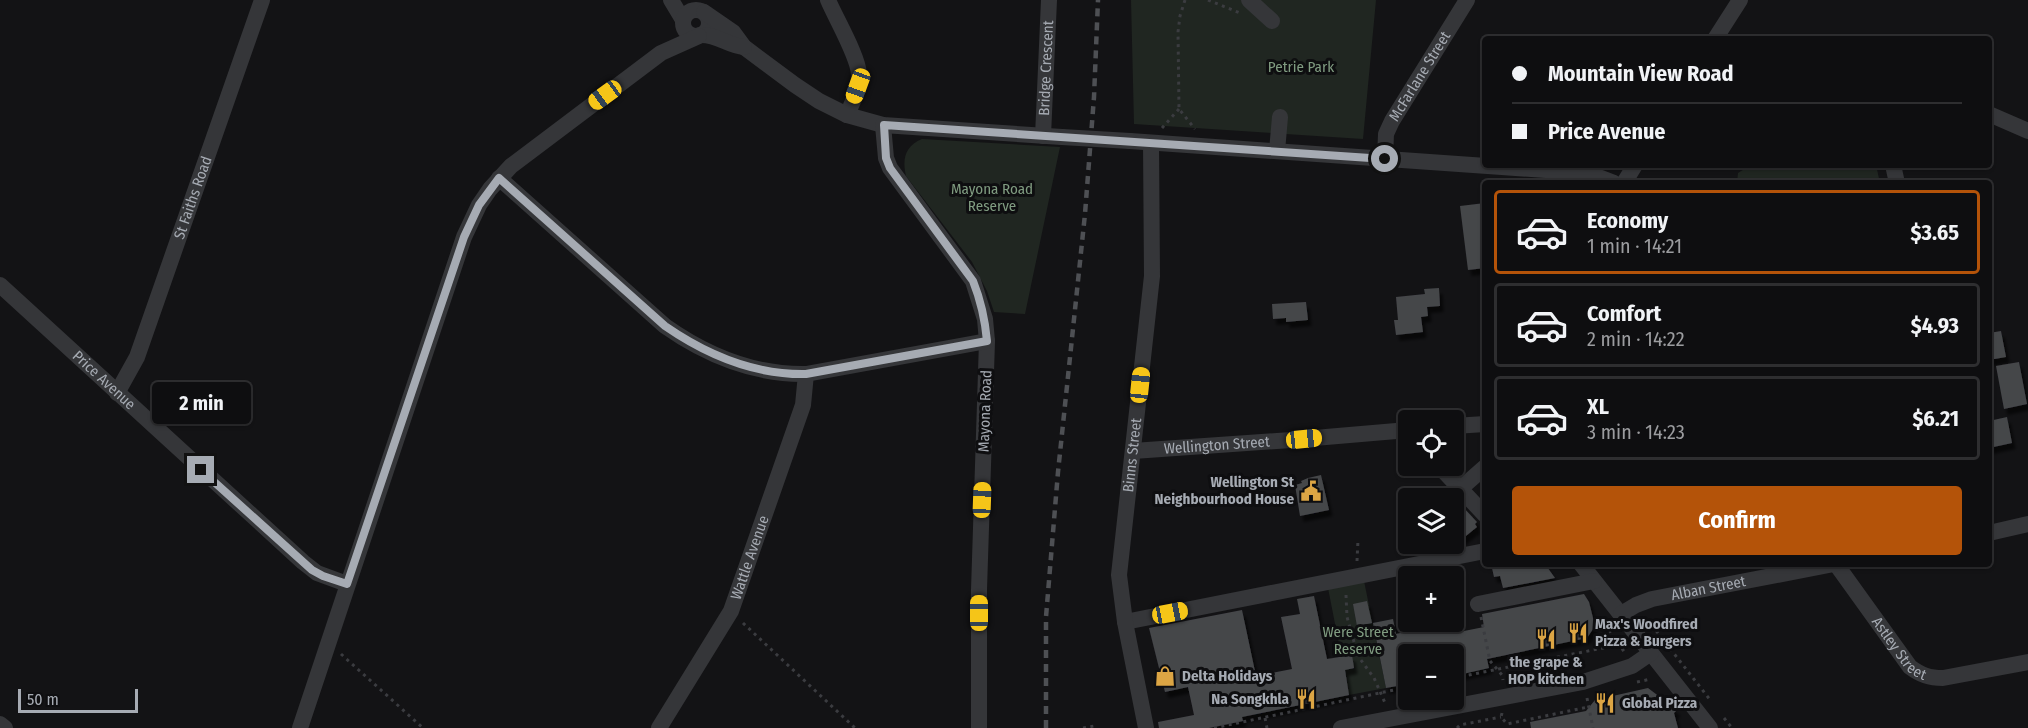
<!DOCTYPE html>
<meta charset="utf-8">
<style>
:root{--surface:#0e0e10;--page:#171719;--text:#f1f3f6;--muted:#9b9c9f;--line:#2e2e30;--accent:#b45309}
body{margin:0;font-family:"Fira Sans Condensed",sans-serif;background:var(--page);color:var(--text);height:100vh;display:flex;flex-direction:column;font-size:22px;white-space:nowrap}
*{box-sizing:border-box;margin:0}
p{font-size:20px;color:var(--muted)}
.icon{flex:none;width:33px;height:33px;fill:none;stroke:currentColor;stroke-width:2;stroke-linecap:round;stroke-linejoin:round}
.map{position:relative;flex:1;overflow:hidden}
.drawer{position:absolute;left:1482px;top:180px;width:510px;height:387px;display:flex;flex-direction:column;background:var(--surface);border-radius:6px;box-shadow:0 2px 4px #0004,0 0 0 2px var(--line)}
.drawer>*{flex:none}
.banner{position:absolute;left:1482px;top:36px;width:510px;height:132px;border-radius:6px;box-shadow:0 2px 4px #0004,0 0 0 2px var(--line);display:grid;align-content:center;height:132px;padding:0 30px;background:var(--surface)}
.fabs{position:absolute;left:1398px;top:410px;display:grid;gap:12px}
.fabs a{display:grid;place-items:center;width:66px;height:66px;border-radius:6px;background:var(--surface);box-shadow:0 2px 4px #0004,0 0 0 2px var(--line);font-size:30px}
.scale{position:absolute;left:18px;bottom:15px;width:120px;box-sizing:border-box;padding-left:6px;border:3px solid #a6abb3;border-top:0;font-size:16px;line-height:21px;white-space:nowrap;color:#a6abb3;-webkit-text-stroke:4px #0e0e10;paint-order:stroke}
.end{position:absolute;width:27px;height:27px;margin:-14px;border:8px solid #a6abb3;background:#111;box-shadow:0 0 0 3px #111}
.from{border-radius:50%}
.bubble{position:absolute;height:42px;border-radius:6px;background:var(--surface);box-shadow:0 2px 4px #0004,0 0 0 2px var(--line);font-size:20px;font-weight:700;line-height:42px;text-align:center}
.car{position:absolute;width:18px;height:36px;margin:-18px -9px;border-radius:8px;box-shadow:0 0 4px 2px #0007;background:linear-gradient(#f5c518 24%,#345 0 40%,#f5c518 0 76%,#345 0 86%,#f5c518 0)}
.banner b{display:flex;align-items:center;gap:21px;height:57px;font-size:22px}
.banner b+b{border-top:2px solid var(--line)}
.banner i{width:15px;height:15px;background:var(--text)}
ul{padding:10px 0 0;list-style:none}
li{display:flex;align-items:center;gap:18px;height:84px;margin:0 12px 9px;padding:0 18px;border:3px solid var(--line);border-radius:6px}
li div{flex:1}
li b{display:block;font-size:22px}
li em{font-style:normal;font-weight:700}
li.active{border-color:var(--accent)}
li>.icon{width:54px;height:54px;stroke-width:1.5}
.cta{display:flex;gap:12px;margin-top:auto;padding:12px 30px}
.cta a{flex:1;height:69px;border-radius:6px;background:var(--accent);color:#fff;font-size:24px;font-weight:700;line-height:69px;text-align:center}
.map>svg:first-child{display:block}
.green{fill:#202621}
.building{fill:#45464a;filter:url(#shadow)}
.lines{fill:none;stroke-linecap:round;stroke-linejoin:round}
.path{stroke:#3b3c40;stroke-width:3;stroke-dasharray:3 4.5;stroke-linecap:butt}
.minor{stroke:#353639;stroke-width:16}
.rail{stroke:#4e5054;stroke-width:4.5;stroke-dasharray:8 6;stroke-linecap:butt}
.minor-bridge{stroke:#353639;stroke-width:16}
.route{stroke:#a6abb3;stroke-width:8}
.labels{text-anchor:middle;dominant-baseline:central;stroke-width:6;stroke-linejoin:round;paint-order:stroke}
.park-label{font-size:15px;fill:#809c81;stroke:#0e0e10}
.street-label{font-size:15px;fill:#a6abb3;stroke:#0e0e10}
.poi-label{font-size:15px;font-weight:bold;fill:#a6abb3;stroke:#0e0e10;text-anchor:start}
</style>
<div class="map">
<svg width="2028" height="728" viewBox="0 0 2028 728">
<defs>
<filter id="shadow"><feDropShadow dx="3.5" dy="6" stdDeviation="1.5" flood-color="#0009"/></filter>
</defs>
<rect width="100%" height="100%" fill="#131315"/>
<path class="green" d="M1131,0h245l-13,139 -229,-15z
M922,139l138,8 -35,167 -31,-2 -7,-21 -15,-29 -66,-86c-4,-17 -1,-30 16,-37z
M1762,165h114l4,18h-143l1,-10 8,-5z
M1364,581l22,107 -37,7 -21,-107z"/>
<path class="building" d="M1485,203v65l-17,2 -8,-64z
M1439,288l1,18 -13,1 1,9 -7,1 2,15 -27,3 -2,-15h4l-2,-23 29,-3 -1,-5z
M1306,302l2,18 -22,2v-4l-13,1 -1,-15z
M2001,331l5,26 -17,3v-27z
M2019,362l8,42 -23,5 -8,-43z
M2007,417l5,26 -23,5v-27z
M1321,475l8,35 -29,6 -5,-31 7,-2 -1,-2 7,-3z
M1462,506l15,16 -2,2 2,3 -16,13 -7,-10v-17z
M1491,564h54l10,14 -52,10 -3,-12 -6,1z
M1584,594l5,8 6,24 -8,12 -100,21 2,9 -35,8v-22h-46v30l-22,4 -13,-65 20,-4 3,15 50,-11 3,11 35,-7 -2,-13z
M1314,596l13,63 25,-4 2,13 -9,2 4,25 -107,22 1,4 -34,7h-50l-1,-6 36,-7 -6,-28 -23,5 -16,-64 93,-18 14,66 36,-7 -11,-52 19,-3 -3,-15z
M1367,601l5,22 -15,3 -4,-22z
M1648,688l29,22 -3,3 4,15h-147l-1,-6 56,-11 9,-11z"/>
<g class="lines">
<path class="path" d="M1185,0l-5,16 -2,16 1,77 16,20
M1208,0l32,13
M1162,128l17,-19
M1357,561l1,-21
M1346,595l1,22 11,39 16,22 12,27
M1481,617l9,44 12,14 1,5
M1647,619l64,82
M743,623l112,105
M1605,624l20,29
M341,654l82,74
M1454,678l164,-33
M1637,682l14,-3
M1587,698l6,30
M1502,713l-1,4 6,7 81,-17
M1265,718l2,10
M1724,718l8,10
M1083,728l11,-2 1,2
M1214,728l194,-41
M1457,728l3,-3 41,-8"/>
<g class="minor">
<path d="M671,0l12,20"/>
<path d="M828,0c8,19 30,56 31,74 1,14 -7,29 -12,41"/>
<path d="M1249,0l23,21"/>
<circle cx="696" cy="23" r="13"/>
<path d="M704,12l29,20 11,15 51,38 24,16 28,14 36,10 179,12"/>
<path d="M700,35c17,-1 28,11 44,12"/>
<path d="M1715,39l25,-39"/>
<path d="M1989,114l39,17"/>
<path d="M883,125l3,33 4,10 83,113 12,38 2,22 -8,249v138"/>
<path id="s1" d="M1043,136l6,-136"/>
<path d="M1130,141l458,32 26,10"/>
<path d="M1277,151l3,-34"/>
<path id="s2" d="M1385,159l1,-25 6,-13 75,-121"/>
<path d="M1893,165l4,18"/>
<path d="M499,178l166,148c41,29 90,49 141,48l181,-33"/>
<path d="M1624,183l11,-18"/>
<path id="s3" d="M0,285l303,277 14,11 30,11"/>
<path id="s4" d="M117,393l20,-36 125,-357"/>
<path d="M1454,426l31,-2"/>
<path id="s5" d="M1133,451l158,-11 117,-10"/>
<path d="M1438,465l47,50"/>
<path d="M1460,489l25,-22"/>
<path d="M1989,533l39,-9"/>
<path d="M1581,564l129,164"/>
<path id="s6" d="M1836,564l74,103c11,8 19,11 33,11l85,-16"/>
<path d="M1478,604l116,-23"/>
<path id="s7" d="M1621,614l15,-9 16,-6 182,-35"/>
<path d="M1125,622l360,-71"/>
<path d="M0,724l5,4"/>
<path d="M300,728l164,-491 15,-32 11,-16 21,-23 150,-113 38,-17"/>
<path id="s8" d="M659,728l72,-117 72,-206 3,-31"/>
<path id="s9" d="M1146,728l-21,-106 -6,-47 33,-299 -1,-133"/>
<path d="M1341,728l242,-46 49,-16 19,-13"/>
</g>
<path class="rail" d="M1046,728v-111l12,-145 27,-258 9,-117 4,-97"/>
<path class="minor-bridge" d="M1062,137l68,4"/>
</g>
<g class="lines">
<path class="route" d="M201,470l111,100 11,6 24,8 117,-347 15,-32 20,-27 166,148c42,29 89,49 141,48l181,-33c-2,-22 -6,-40 -14,-60l-83,-113 -4,-10 -2,-33 501,34"/>
</g>
<defs>
<g id="civic-bare" transform="scale(1.62)"><path d="M-.6-6.5H3V-4.5H.6V-3L4-1V1h2V6H-6V1h2V-1L-.6-3ZM-1.2 2.5V6h2.4V2.5Z" fill="#dca544" stroke="#0e0e10" stroke-width="2.5" paint-order="stroke"/></g>
<g id="restaurant-bare" transform="scale(1.62)"><path d="M-5-6h1v4h1v-4h1v4h1v-4h1v5L-1.5 .5V6h-2V.5L-5-1ZM5-6V6H3V1.5H1.5Q1.5-4 5-6Z" fill="#dca544" stroke="#0e0e10" stroke-width="2.5" paint-order="stroke"/></g>
<g id="shop-bare" transform="scale(1.62)"><path d="M-5-2.5h2.3a2.7 3.5 0 0 1 5.4 0H5L5.5 6h-11ZM-1.5-2.5h3a1.5 2.3 0 0 0-3 0Z" fill="#dca544" stroke="#0e0e10" stroke-width="2.5" paint-order="stroke"/></g>
</defs>
<g fill-rule="evenodd">
<use href="#civic-bare" x="1311" y="491"/>
<use href="#restaurant-bare" x="1578" y="633"/>
<use href="#restaurant-bare" x="1546" y="639"/>
<use href="#shop-bare" x="1165" y="676"/>
<use href="#restaurant-bare" x="1306" y="699"/>
<use href="#restaurant-bare" x="1605" y="703"/>
</g>
<g class="labels">
<g class="park-label">
<text x="1301" y="67">Petrie Park</text>
<text x="992" y="189">Mayona Road<tspan x="992" dy="17">Reserve</tspan></text>
<text x="1358" y="632">Were Street<tspan x="1358" dy="17">Reserve</tspan></text>
</g>
<g class="street-label">
<text stroke="none"><textPath href="#s1" startOffset="68">Bridge Crescent</textPath></text>
<text stroke="none"><textPath href="#s2" startOffset="92">McFarlane Street</textPath></text>
<text stroke="none"><textPath href="#s4" startOffset="210">St Faiths Road</textPath></text>
<text stroke="none"><textPath href="#s3" startOffset="141">Price Avenue</textPath></text>
<text transform="translate(985 411) rotate(-88)">Mayona Road</text>
<text stroke="none"><textPath href="#s5" startOffset="84">Wellington Street</textPath></text>
<text stroke="none"><textPath href="#s9" startOffset="276">Binns Street</textPath></text>
<text stroke="none"><textPath href="#s8" startOffset="194">Wattle Avenue</textPath></text>
<text stroke="none"><textPath href="#s7" startOffset="92">Alban Street</textPath></text>
<text stroke="none"><textPath href="#s6" startOffset="106">Astley Street</textPath></text>
</g>
<g class="poi-label">
<text x="1294" y="482" text-anchor="end">Wellington St<tspan x="1294" dy="17">Neighbourhood House</tspan></text>
<text x="1595" y="624">Max's Woodfired<tspan x="1595" dy="17">Pizza &amp; Burgers</tspan></text>
<text x="1546" y="662" text-anchor="middle">the grape &amp;<tspan x="1546" dy="17">HOP kitchen</tspan></text>
<text x="1182" y="676">Delta Holidays</text>
<text x="1289" y="699" text-anchor="end">Na Songkhla</text>
<text x="1622" y="703">Global Pizza</text>
</g>
</g>
</svg>
<div class="fabs">
<a><svg class="icon" aria-label="locate" viewBox="0 0 24 24"><circle cx="12" cy="12" r="6"/><path d="M12 2v4M12 18v4M2 12h4M18 12h4"/></svg></a>
<a><svg class="icon" aria-label="layers" viewBox="0 0 24 24"><path d="M12 4l9 5-9 5-9-5zM3 14l9 5 9-5"/></svg></a>
<a>+</a>
<a>−</a>
</div>
<div class="scale">50 m</div>
<i class="end from" style="left:1385px;top:159px"></i>
<i class="end" style="left:201px;top:470px"></i>
<div class="bubble" style="left:152px;top:382px;width:99px">2 min</div>
<i class="car" style="left:858px;top:86px;rotate:200deg"></i>
<i class="car" style="left:605px;top:95px;rotate:234deg"></i>
<i class="car" style="left:1140px;top:385px;rotate:6deg"></i>
<i class="car" style="left:1304px;top:439px;rotate:84deg"></i>
<i class="car" style="left:982px;top:500px;rotate:2deg"></i>
<i class="car" style="left:979px;top:613px;rotate:0deg"></i>
<i class="car" style="left:1170px;top:613px;rotate:79deg"></i>
<div class="banner">
<b><i class="from"></i>Mountain View Road</b>
<b><i></i>Price Avenue</b>
</div>
<section class="drawer">
<ul>
<li class="active"><svg class="icon" aria-label="car" viewBox="0 0 24 24"><path d="M5 17H2v-5l4-1 3-4h7l3 4 3 1v5h-3M9 17h6M6 11h13"/><circle cx="7" cy="17" r="2"/><circle cx="17" cy="17" r="2"/></svg><div><b>Economy</b><p>1 min · 14:21</p></div><em>$3.65</em></li>
<li><svg class="icon" aria-label="car" viewBox="0 0 24 24"><path d="M5 17H2v-5l4-1 3-4h7l3 4 3 1v5h-3M9 17h6M6 11h13"/><circle cx="7" cy="17" r="2"/><circle cx="17" cy="17" r="2"/></svg><div><b>Comfort</b><p>2 min · 14:22</p></div><em>$4.93</em></li>
<li><svg class="icon" aria-label="car" viewBox="0 0 24 24"><path d="M5 17H2v-5l4-1 3-4h7l3 4 3 1v5h-3M9 17h6M6 11h13"/><circle cx="7" cy="17" r="2"/><circle cx="17" cy="17" r="2"/></svg><div><b>XL</b><p>3 min · 14:23</p></div><em>$6.21</em></li>
</ul>
<div class="cta"><a>Confirm</a></div>
</section>
</div>
